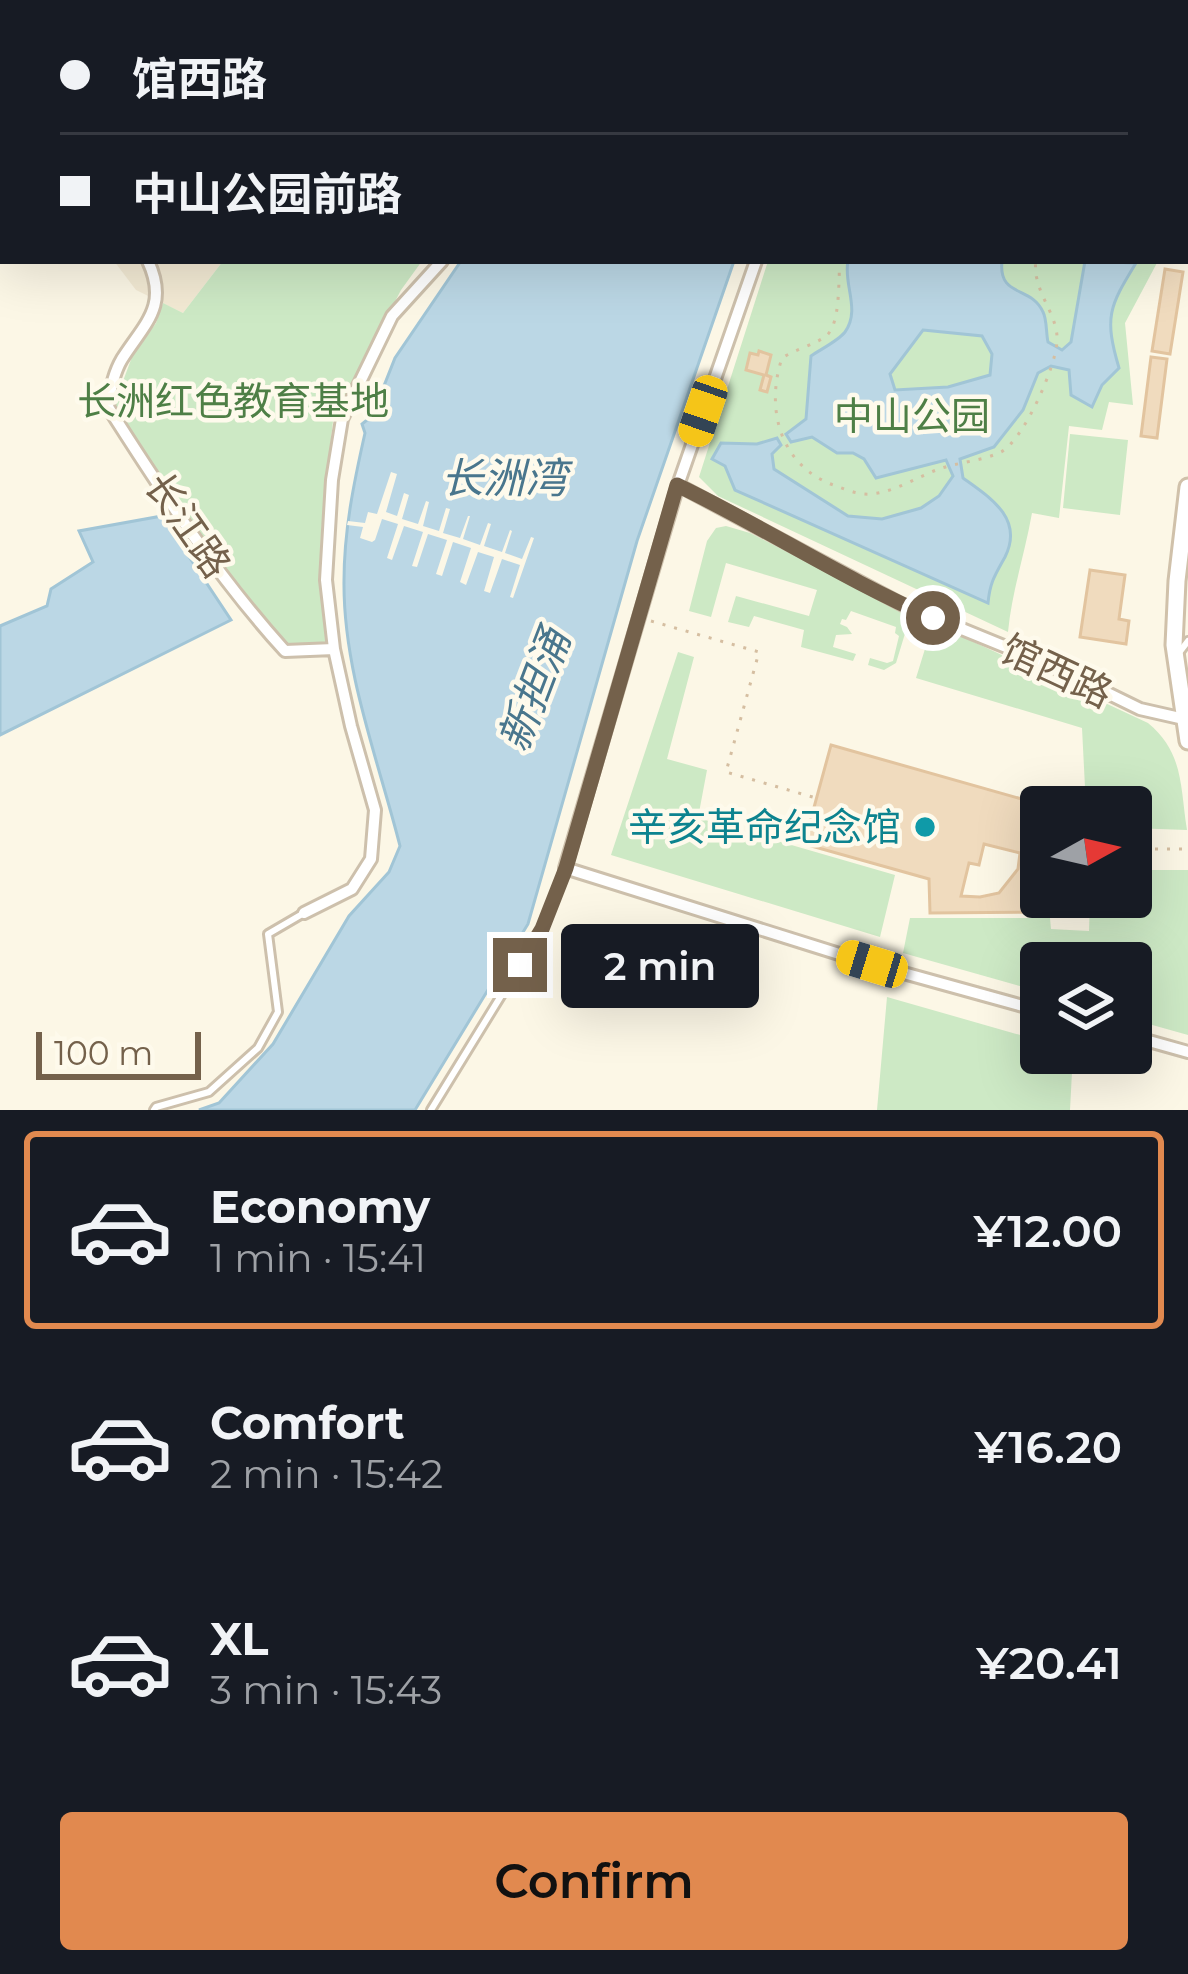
<!DOCTYPE html>
<meta charset="utf-8">
<style>
:root{--surface:#171b24;--page:#20242c;--text:#f1f3f6;--muted:#9ea1a6;--line:#363941;--accent:#e1894f}
body{margin:0;font-family:Montserrat,"Noto Sans SC",sans-serif;background:var(--page);color:var(--text);height:100vh;display:flex;flex-direction:column;font-size:45px;white-space:nowrap}
*{box-sizing:border-box;margin:0}
p{font-size:39px;color:var(--muted)}
.icon{flex:none;width:66px;height:66px;fill:none;stroke:currentColor;stroke-width:2;stroke-linecap:round;stroke-linejoin:round}
.map{position:relative;height:1110px;overflow:hidden}
.details{display:flex;flex-direction:column;background:var(--surface);flex:1}
.details>*{flex:none}
.guide{position:absolute;left:0px;top:0px;width:1188px;height:264px;box-shadow:0 12px 48px #0002;display:grid;align-content:center;height:264px;padding:0 60px;background:var(--surface)}
.needle{width:78px;rotate:82deg}
.controls{position:absolute;left:1020px;top:786px;display:grid;gap:24px}
.controls a{display:grid;place-items:center;width:132px;height:132px;border-radius:12px;background:var(--surface);box-shadow:0 12px 48px #0002;font-size:60px}
.scale{position:absolute;left:36px;bottom:30px;width:165px;box-sizing:border-box;padding-left:12px;border:6px solid #74614b;border-top:0;font-size:33px;line-height:42px;white-space:nowrap;color:#74614b;-webkit-text-stroke:9px #fefaec;paint-order:stroke}
.end{position:absolute;width:54px;height:54px;margin:-27px;border:15px solid #74614b;background:#fff;box-shadow:0 0 0 6px #fff}
.from{border-radius:50%}
.bubble{position:absolute;height:84px;border-radius:12px;background:var(--surface);box-shadow:0 12px 48px #0002;font-size:39px;font-weight:600;line-height:84px;text-align:center}
.car{position:absolute;width:36px;height:72px;margin:-36px -18px;border-radius:15px;box-shadow:0 0 9px 3px #0007;background:linear-gradient(#f5c518 24%,#345 0 40%,#f5c518 0 76%,#345 0 86%,#f5c518 0)}
.guide b{display:flex;align-items:center;gap:42px;height:114px;font-size:45px}
.guide b+b{border-top:3px solid var(--line)}
.guide i{width:30px;height:30px;background:var(--text)}
ul{padding:21px 0 0;list-style:none}
li{display:flex;align-items:center;gap:36px;height:198px;margin:0 24px 18px;padding:0 36px;border:6px solid transparent;border-radius:12px}
li div{flex:1}
li b{display:block;font-size:45px}
li em{font-style:normal;font-weight:600}
li.selected{border-color:var(--accent)}
li>.icon{width:108px;height:108px;stroke-width:1.5}
.primary-button{display:flex;gap:24px;margin-top:auto;padding:24px 60px}
.primary-button a{flex:1;height:138px;border-radius:12px;background:var(--accent);color:#111;font-size:48px;font-weight:600;line-height:138px;text-align:center}
.map>svg:first-child{display:block}
.residential{fill:#f3ead4}
.green{fill:#cde9c5}
.water{fill:#bbd7e5;stroke:#a1c5d6;stroke-width:3;fill-rule:evenodd}
.pier{fill:#fcf7e6}
.building{fill:#f0dbbe;stroke:#e2c49f;stroke-width:3;fill-rule:evenodd}
.lines{fill:none;stroke-linecap:round;stroke-linejoin:round}
.lane-casing{stroke:#cdc0ac;stroke-width:12}
.street-casing{stroke:#cdc0ac;stroke-width:16}
.secondary-casing{stroke:#d0c1aa;stroke-width:21}
.path{stroke:#d5bea1;stroke-width:3;stroke-dasharray:3 9;stroke-linecap:butt}
.lane{stroke:#fff;stroke-width:6}
.street{stroke:#fff;stroke-width:10}
.secondary{stroke:#fff;stroke-width:15}
.route{stroke:#74614b;stroke-width:15}
.culture-dot{fill:#0f9aa8;stroke:#fefaec;stroke-width:4.5}
.labels{text-anchor:middle;dominant-baseline:central;stroke-width:9;stroke-linejoin:round;paint-order:stroke}
.park-label{font-size:39px;fill:#4e7f46;stroke:#fefaec}
.street-label{font-size:39px;fill:#74614b;stroke:#fefaec}
.culture-label{font-size:39px;fill:#0d838f;stroke:#fefaec;text-anchor:end}
.water-label{font-size:42px;font-style:italic;fill:#49768d;stroke:#fefaec}
</style>
<div class="map">
<svg width="1188" height="1110" viewBox="0 0 1188 1110">
<rect width="100%" height="100%" fill="#fcf7e6"/>
<path class="residential" d="M114,261h109l-40,52 -47,-23z"/>
<path class="green" d="M223,261h199l-21,29 -68,131 -12,112 -1,46 6,65 -39,1 -90,-113 -83,-127 18,-48 24,-34 7,-20 20,10z
M768,261h390l-33,62 8,82 -24,-3 -7,28 -33,-4 -10,92 -27,-5c-7,40 -20,78 -24,119l-290,-136 -19,-19z
M1070,434l58,6 -8,75 -57,-7z
M726,526l24,7 161,81 -15,49 -12,7 -16,-5 2,-7 17,5 6,-2 6,-25 -4,-3 1,-6 -45,-16 -5,9 -4,-1 -2,5 7,3 5,7 -16,1 -3,12 23,7 -3,7 -52,-14 3,-17 -50,-14 -5,11 -21,-5 8,-26 73,20 8,-26 -91,-27 -15,54 -22,-6 18,-70 9,-13z
M933,623l215,100c36,30 32,63 39,107l-56,-2v-21h-45l-4,-79 -166,-50z
M678,652l16,5 -27,102 40,11 -9,48 197,57 -15,62 -269,-82z
M1131,870h57v165l-57,-16v-56h-90v29l-138,-39 7,-35h140l1,11 38,2 1,-34h41z
M887,997l154,44v12h32l-3,57h-193z"/>
<path class="water" d="M461,261h273l-97,280 -109,383 -113,186h-216l20,-7 54,-59 76,-128 40,-44 11,-26c-22,-87 -57,-175 -56,-265 0,-51 10,-99 21,-148l-3,-9 10,-8 23,-58z
M848,261h154c-4,37 29,24 41,51 4,7 3,22 5,30l14,8 9,-8 14,-81 51,2c-27,44 -32,54 -17,105l-17,17 -10,22 -21,-12 -2,-25 -18,-4 -13,7 -15,37 -29,37 -34,12 3,19c28,20 61,41 42,79 -10,18 -15,25 -17,46l-253,-113 -10,-24 -13,-7 9,-16 36,1 20,-6 4,7 -9,9 2,15 74,47 34,3 39,-11 18,-12 14,-20 -7,-16 -70,18 -12,-19 -11,-6h-16l-25,-16 -21,5 -5,-8 20,-15 5,-63c10,-7 27,-15 34,-24 16,-22 -2,-48 3,-71zM923,330l59,6 10,18 -2,21 -42,12 -53,3 -5,-16z
M162,516l69,104 -231,115v-109l47,-20 4,-17 42,-27 -14,-31z"/>
<path class="pier" d="M391,472l6,2 -11,38 11,4 7,-23 5,2 -7,24 16,5 8,-23 3,1 -6,24 16,5 7,-23 4,1 -7,24 17,5 8,-22h2l-7,23 17,6 8,-22 3,1 -7,22 18,6 8,-22 2,1 -7,22 17,6 9,-22 3,1 -21,60 -3,-1 10,-32 -18,-6 -12,34 -6,-2 10,-34 -16,-5 -12,33 -6,-3 11,-34 -18,-6 -11,34 -6,-2 11,-34 -19,-6 -11,33 -5,-1 11,-34 -19,-6 -12,34 -5,-2 11,-34 -16,-5 -7,21 -3,2 -12,-4 3,-11 -16,-2 1,-4 17,2 3,-11 9,2z"/>
<path class="building" d="M1165,269l18,3 -13,82 -18,-3z
M759,351l12,4 -5,20 5,2 -4,15 -7,-2 4,-15 -18,-5 4,-17 8,2z
M1151,357l16,2 -10,79 -16,-2z
M1090,570l35,5 -6,44 10,2 -3,23 -46,-7z
M831,745l219,62h-9v90h11v15l-122,1 -1,-34 -125,-35zM984,844l36,9 -2,16 -19,24 -19,4 -19,-1 8,-33 10,2z"/>
<g class="lines">
<g class="lane-casing">
<path id="lane" d="M1096,3l2,-3
M1178,654l10,-13
M154,1110l2,-3 53,-15 49,-44 20,-36 -10,-78 36,-21
M431,1110l111,-181 23,-61"/>
</g>
<g class="street-casing">
<path id="street" d="M679,3l2,-3
M864,3l1,-3
M1185,170l3,1
M1185,182l3,-1
M0,192l3,1
M1185,204l3,-8
M148,261c21,45 -3,62 -26,98 -9,15 -12,32 -14,48 54,85 109,169 177,244l49,-2
M756,261l-78,224 -113,383 306,96 170,47
M678,485l225,120 145,59 92,45 44,10
M304,913l48,-24 19,-30 4,-49 -24,-84 -17,-77 -8,-69 6,-100 10,-61 50,-103 50,-55
M1131,1036l57,16"/>
</g>
<g class="secondary-casing">
<path id="secondary" d="M986,0l3,3
M1185,219l3,8
M1188,487l-11,94 -3,64 14,96"/>
</g>
<path class="path" d="M840,261c-2,19 1,63 -14,75 -10,8 -32,14 -44,22 -17,51 -2,109 54,128 11,4 23,9 35,8 24,-2 46,-17 68,-25 20,-7 43,-8 62,-17 22,-11 56,-87 56,-112 1,-21 -16,-41 -20,-61 -2,-6 -1,-12 -2,-18
M651,621l108,31 -33,120 90,26
M1131,849h57"/>
<use href="#lane" class="lane"/>
<use href="#street" class="street"/>
<use href="#secondary" class="secondary"/>
</g>
<g class="lines">
<path class="route" d="M520,965l22,-36 24,-61 111,-383c87,42 168,95 256,133"/>
</g>
<circle class="culture-dot" cx="925" cy="827" r="12"/>
<g class="labels">
<g class="park-label">
<text x="233" y="401">长洲红色教育基地</text>
<text x="912" y="416">中山公园</text>
</g>
<g class="street-label">
<text transform="translate(188 525) rotate(55)">长江路</text>
<text transform="translate(1057 671) rotate(25)">馆西路</text>
</g>
<g class="culture-label">
<text x="901" y="827">辛亥革命纪念馆</text>
</g>
<g class="water-label">
<text x="504" y="478">长洲湾</text>
<text transform="translate(534 690) rotate(-69)">新担涌</text>
</g>
</g>
</svg>
<div class="controls">
<a><svg class="needle" viewBox="-14 -14 28 28"><path d="M0-13l5 13h-10z" fill="#e53935"/><path d="M0 13l5-13h-10z" fill="#9ea1a6"/></svg></a>
<a><svg class="icon" aria-label="layers" viewBox="0 0 24 24"><path d="M12 4l9 5-9 5-9-5zM3 14l9 5 9-5"/></svg></a>
</div>
<div class="scale">100 m</div>
<i class="end from" style="left:933px;top:618px"></i>
<i class="end" style="left:520px;top:965px"></i>
<div class="bubble" style="left:561px;top:924px;width:198px">2 min</div>
<i class="car" style="left:703px;top:411px;rotate:199deg"></i>
<i class="car" style="left:872px;top:964px;rotate:287deg"></i>
<div class="guide">
<b><i class="from"></i>馆西路</b>
<b><i></i>中山公园前路</b>
</div>
</div>
<section class="details">
<ul>
<li class="selected"><svg class="icon" aria-label="car" viewBox="0 0 24 24"><path d="M5 17H2v-5l4-1 3-4h7l3 4 3 1v5h-3M9 17h6M6 11h13"/><circle cx="7" cy="17" r="2"/><circle cx="17" cy="17" r="2"/></svg><div><b>Economy</b><p>1 min · 15:41</p></div><em>¥12.00</em></li>
<li><svg class="icon" aria-label="car" viewBox="0 0 24 24"><path d="M5 17H2v-5l4-1 3-4h7l3 4 3 1v5h-3M9 17h6M6 11h13"/><circle cx="7" cy="17" r="2"/><circle cx="17" cy="17" r="2"/></svg><div><b>Comfort</b><p>2 min · 15:42</p></div><em>¥16.20</em></li>
<li><svg class="icon" aria-label="car" viewBox="0 0 24 24"><path d="M5 17H2v-5l4-1 3-4h7l3 4 3 1v5h-3M9 17h6M6 11h13"/><circle cx="7" cy="17" r="2"/><circle cx="17" cy="17" r="2"/></svg><div><b>XL</b><p>3 min · 15:43</p></div><em>¥20.41</em></li>
</ul>
<div class="primary-button"><a>Confirm</a></div>
</section>
